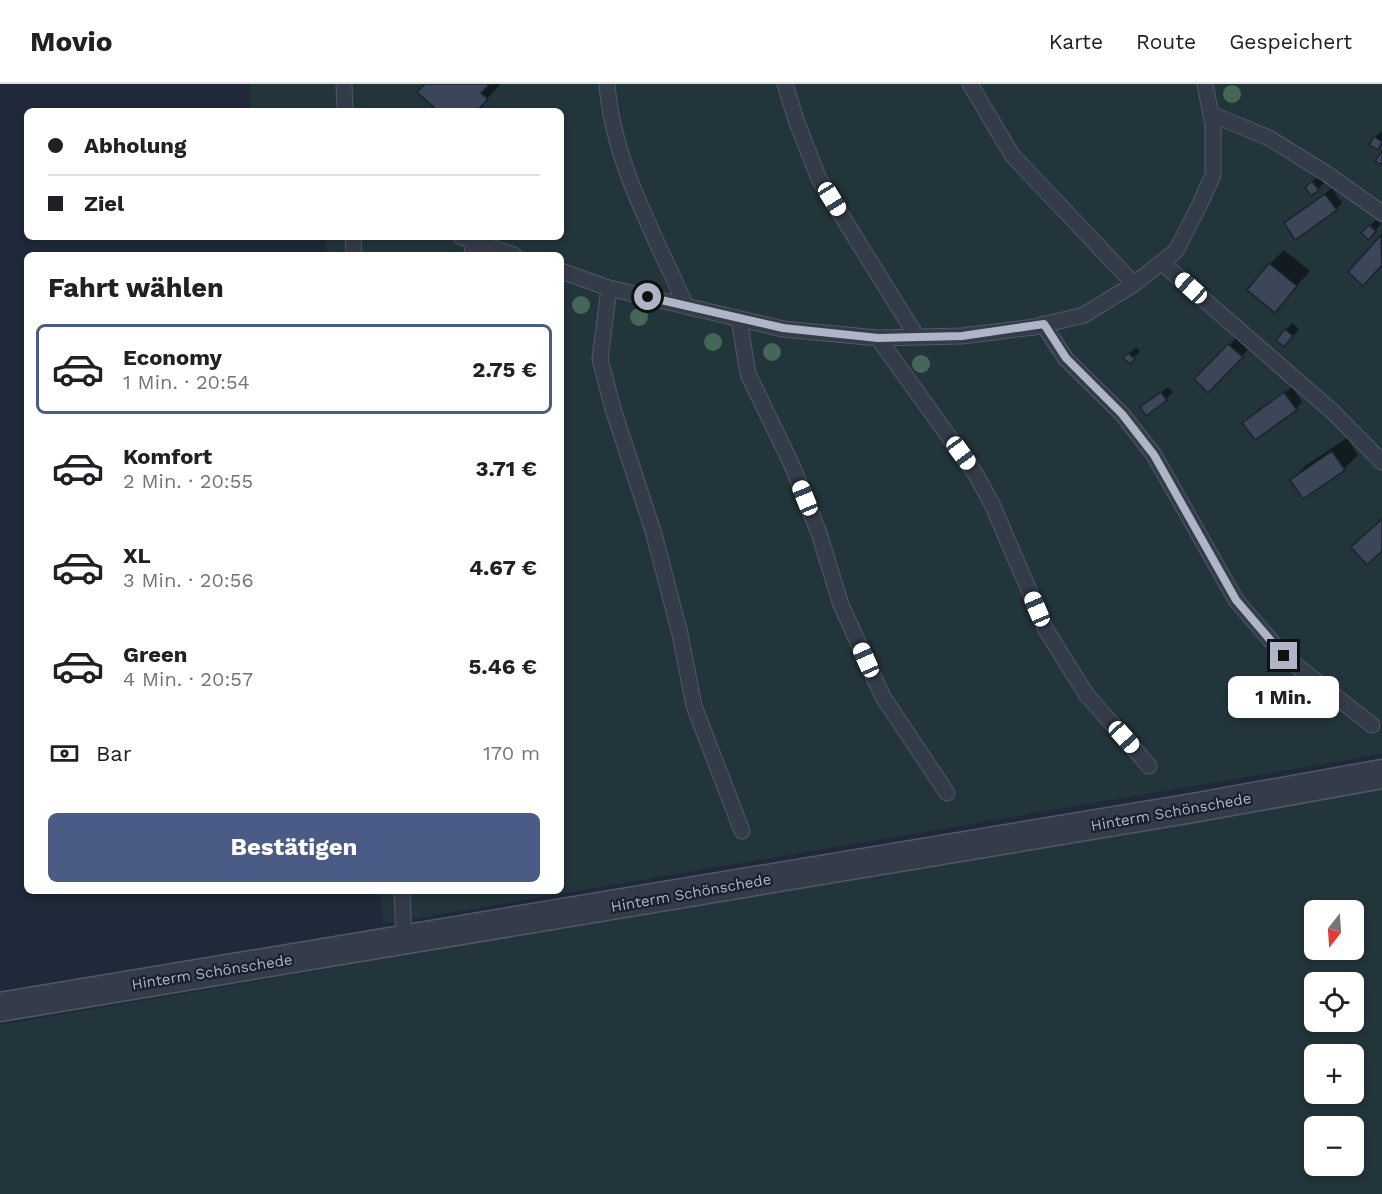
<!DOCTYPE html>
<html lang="de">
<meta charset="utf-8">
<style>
:root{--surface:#fff;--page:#f6f6f6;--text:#202124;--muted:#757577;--line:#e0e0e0;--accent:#4a5c85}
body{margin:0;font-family:"Work Sans",sans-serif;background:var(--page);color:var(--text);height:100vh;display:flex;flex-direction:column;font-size:22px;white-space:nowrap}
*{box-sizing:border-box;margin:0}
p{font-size:20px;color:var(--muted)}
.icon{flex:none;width:33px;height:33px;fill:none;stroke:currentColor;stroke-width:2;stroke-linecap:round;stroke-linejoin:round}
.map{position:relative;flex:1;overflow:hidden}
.details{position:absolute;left:24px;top:168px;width:540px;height:642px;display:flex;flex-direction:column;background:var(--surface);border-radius:9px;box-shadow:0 3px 9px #0003}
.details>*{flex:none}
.guide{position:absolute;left:24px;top:24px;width:540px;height:132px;border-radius:9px;box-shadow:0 3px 9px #0003;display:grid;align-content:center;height:132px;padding:0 24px;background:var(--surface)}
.needle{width:39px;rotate:197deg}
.buttons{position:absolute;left:1304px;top:816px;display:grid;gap:12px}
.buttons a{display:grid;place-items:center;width:60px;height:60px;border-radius:9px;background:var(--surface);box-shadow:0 3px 9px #0003;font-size:30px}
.end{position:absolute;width:27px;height:27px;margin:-14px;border:8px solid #aeb5c6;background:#111;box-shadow:0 0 0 3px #111}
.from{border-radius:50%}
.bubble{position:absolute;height:42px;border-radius:9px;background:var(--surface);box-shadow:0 3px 9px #0003;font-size:20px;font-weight:700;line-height:42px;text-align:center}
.car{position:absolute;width:18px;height:36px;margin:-18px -9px;border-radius:8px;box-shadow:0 0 4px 2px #0007;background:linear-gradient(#fff 24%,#345 0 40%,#fff 0 76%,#345 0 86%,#fff 0)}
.guide b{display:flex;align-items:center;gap:21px;height:57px;font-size:22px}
.guide b+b{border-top:2px solid var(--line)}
.guide i{width:15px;height:15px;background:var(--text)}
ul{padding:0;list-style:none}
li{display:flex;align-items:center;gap:18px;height:90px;margin:0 12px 9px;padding:0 12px;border:3px solid transparent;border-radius:9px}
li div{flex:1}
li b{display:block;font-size:22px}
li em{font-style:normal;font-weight:700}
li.selected{border-color:var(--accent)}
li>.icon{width:54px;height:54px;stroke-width:1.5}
h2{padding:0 24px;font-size:27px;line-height:72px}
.pay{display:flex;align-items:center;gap:15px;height:66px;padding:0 24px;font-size:22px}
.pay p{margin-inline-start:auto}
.primary-button{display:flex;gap:12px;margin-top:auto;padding:12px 24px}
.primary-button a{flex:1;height:69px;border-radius:9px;background:var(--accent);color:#fff;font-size:24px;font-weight:700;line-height:69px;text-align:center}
header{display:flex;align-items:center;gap:36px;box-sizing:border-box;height:84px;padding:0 30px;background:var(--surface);border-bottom:2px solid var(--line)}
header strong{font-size:28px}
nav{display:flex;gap:33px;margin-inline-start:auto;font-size:21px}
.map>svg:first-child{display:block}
.green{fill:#22353a;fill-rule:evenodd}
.shadow{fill:#0007}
.building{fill:#3c4659;stroke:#1b2230;stroke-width:1.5}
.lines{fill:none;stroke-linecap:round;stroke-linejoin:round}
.service-casing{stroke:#515867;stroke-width:17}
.minor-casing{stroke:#515867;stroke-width:31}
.service{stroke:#343b49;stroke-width:15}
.minor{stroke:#343b49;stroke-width:28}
.tree{fill:#466659}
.route{stroke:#aeb5c6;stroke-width:8}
.labels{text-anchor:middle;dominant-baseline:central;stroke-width:4.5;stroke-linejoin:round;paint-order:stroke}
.street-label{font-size:15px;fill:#aeb5c6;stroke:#19202e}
</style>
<header>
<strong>Movio</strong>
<nav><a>Karte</a><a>Route</a><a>Gespeichert</a></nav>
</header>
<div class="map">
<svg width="1382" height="1110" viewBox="0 0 1382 1110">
<rect width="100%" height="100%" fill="#202939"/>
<path class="green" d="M250,0h1132v670l-999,170 -3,-33h181v-636h-234l-2,-18h236v-126h-311z
M1382,704v406h-1382v-169zM1314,826h39v40h-39zM1314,898h39v40h-39zM1314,970h39v40h-39zM1314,1042h39v40h-39z"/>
<path class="shadow" d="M427,0h73v1l-25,26h-35z
M1382,47v13l-4,4 -3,-11z
M1319,92l5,7 -6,6 -11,-2z
M1332,104l10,15 -6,6 -50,14z
M1376,136l5,4 -6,7 -12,2z
M1284,166l26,21 -35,40 -5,-47z
M1292,239l7,6 -8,9 -5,-8z
M1236,254l12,12 -40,41 -12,-12z
M1136,263l4,4 -10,11 -5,-4z
M1168,303l5,5 -7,7 -17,2z
M1292,303l10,15 -6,7 -45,8z
M1347,354l11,17 -14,14 -41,28 -11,-17 13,-14z"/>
<path class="building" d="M425,0h65l-9,9 7,6 -11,12h-39l-21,-19z
M1374,52l8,6 -4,8 -9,-5z
M1382,67v14l-7,-4z
M1312,97l7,9 -8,6 -6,-9z
M1325,110l12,16 -42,30 -11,-17z
M1369,141l7,6 -7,9 -8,-7z
M1381,151l1,30 -19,21 -15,-14z
M1269,179l28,23 -22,27 -28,-23z
M1285,245l8,7 -9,11 -8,-7z
M1228,260l15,13 -35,36 -14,-14z
M1128,269l7,6 -5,5 -7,-6z
M1161,308l6,8 -21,16 -6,-9z
M1284,308l13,18 -42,30 -13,-17z
M1332,367l13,19 -42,29 -13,-19z
M1382,435v32l-15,14 -16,-18z"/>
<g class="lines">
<g class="service-casing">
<path id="service" d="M344,0l1,27
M607,0c6,79 48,151 79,222
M785,0l11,36 23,59 98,158
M970,0l42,71 122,129
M1211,30l58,24 58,36 55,39
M353,153l1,18
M461,153l53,18
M472,171l2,-18
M1162,179l171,149 49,50
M561,187l48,17 174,41 95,9 84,-2 72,-9 50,-12 50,-31 42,-33 24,-47 13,-29v-49l-8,-42
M609,204l-9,71 13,50 41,125 26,100 14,72 48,125
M739,235l9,55 43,89 28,70 22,72 42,92 64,96
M1043,240l23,35 56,55 32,41 82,145 48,56 88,69
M878,254l97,135 17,31 54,126 40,64 63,72
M402,807l2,50"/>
</g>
<g class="minor-casing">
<path id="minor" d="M0,923l1193,-199 189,-34"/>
</g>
<use href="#service" class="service"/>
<use href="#minor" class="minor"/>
</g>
<g class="tree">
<circle cx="1232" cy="10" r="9"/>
<circle cx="581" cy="221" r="9"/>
<circle cx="639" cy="233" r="9"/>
<circle cx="713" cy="258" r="9"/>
<circle cx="772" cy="268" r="9"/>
<circle cx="921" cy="280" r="9"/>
</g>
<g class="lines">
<path class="route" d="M648,213l135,31 95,10 84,-2 82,-12 22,34 56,56 32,41 82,145 48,56"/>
</g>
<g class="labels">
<g class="street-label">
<text transform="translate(1171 728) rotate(-10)">Hinterm Schönschede</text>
<text transform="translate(691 809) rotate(-10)">Hinterm Schönschede</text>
<text transform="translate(212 888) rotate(-9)">Hinterm Schönschede</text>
</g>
</g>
</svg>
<div class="buttons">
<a><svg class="needle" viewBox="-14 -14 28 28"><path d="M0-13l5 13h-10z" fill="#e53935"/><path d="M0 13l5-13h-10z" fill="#757577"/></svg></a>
<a><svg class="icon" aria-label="locate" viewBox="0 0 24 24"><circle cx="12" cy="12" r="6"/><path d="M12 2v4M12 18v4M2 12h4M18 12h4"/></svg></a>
<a>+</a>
<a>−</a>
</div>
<i class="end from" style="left:648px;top:213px"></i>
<i class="end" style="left:1284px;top:572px"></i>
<div class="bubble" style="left:1228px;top:592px;width:111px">1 Min.</div>
<i class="car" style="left:832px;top:115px;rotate:148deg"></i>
<i class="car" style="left:1191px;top:204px;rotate:312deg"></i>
<i class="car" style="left:961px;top:369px;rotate:144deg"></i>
<i class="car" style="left:805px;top:414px;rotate:338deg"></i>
<i class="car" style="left:1037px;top:525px;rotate:337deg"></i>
<i class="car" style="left:866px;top:576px;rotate:336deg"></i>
<i class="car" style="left:1124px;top:653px;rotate:138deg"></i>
<div class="guide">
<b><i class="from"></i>Abholung</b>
<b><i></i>Ziel</b>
</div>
<section class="details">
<h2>Fahrt wählen</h2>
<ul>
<li class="selected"><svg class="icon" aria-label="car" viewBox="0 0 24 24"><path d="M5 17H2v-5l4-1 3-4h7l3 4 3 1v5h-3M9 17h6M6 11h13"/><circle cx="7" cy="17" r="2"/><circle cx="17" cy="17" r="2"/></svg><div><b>Economy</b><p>1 Min. · 20:54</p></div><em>2.75 €</em></li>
<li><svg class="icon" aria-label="car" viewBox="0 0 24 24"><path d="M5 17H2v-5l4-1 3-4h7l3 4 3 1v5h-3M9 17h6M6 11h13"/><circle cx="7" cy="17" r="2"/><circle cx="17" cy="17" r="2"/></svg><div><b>Komfort</b><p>2 Min. · 20:55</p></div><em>3.71 €</em></li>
<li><svg class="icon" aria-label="car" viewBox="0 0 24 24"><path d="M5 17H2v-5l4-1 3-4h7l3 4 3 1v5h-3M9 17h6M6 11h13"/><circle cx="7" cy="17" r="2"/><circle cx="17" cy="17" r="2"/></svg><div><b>XL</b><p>3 Min. · 20:56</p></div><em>4.67 €</em></li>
<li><svg class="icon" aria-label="car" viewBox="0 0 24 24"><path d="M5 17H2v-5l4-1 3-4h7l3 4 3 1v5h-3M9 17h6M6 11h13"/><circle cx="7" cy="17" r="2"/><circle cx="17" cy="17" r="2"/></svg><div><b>Green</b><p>4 Min. · 20:57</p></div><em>5.46 €</em></li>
</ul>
<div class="pay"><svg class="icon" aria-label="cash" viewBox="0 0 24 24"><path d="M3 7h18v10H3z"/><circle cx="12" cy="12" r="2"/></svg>Bar<p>170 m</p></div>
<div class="primary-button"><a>Bestätigen</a></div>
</section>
</div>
